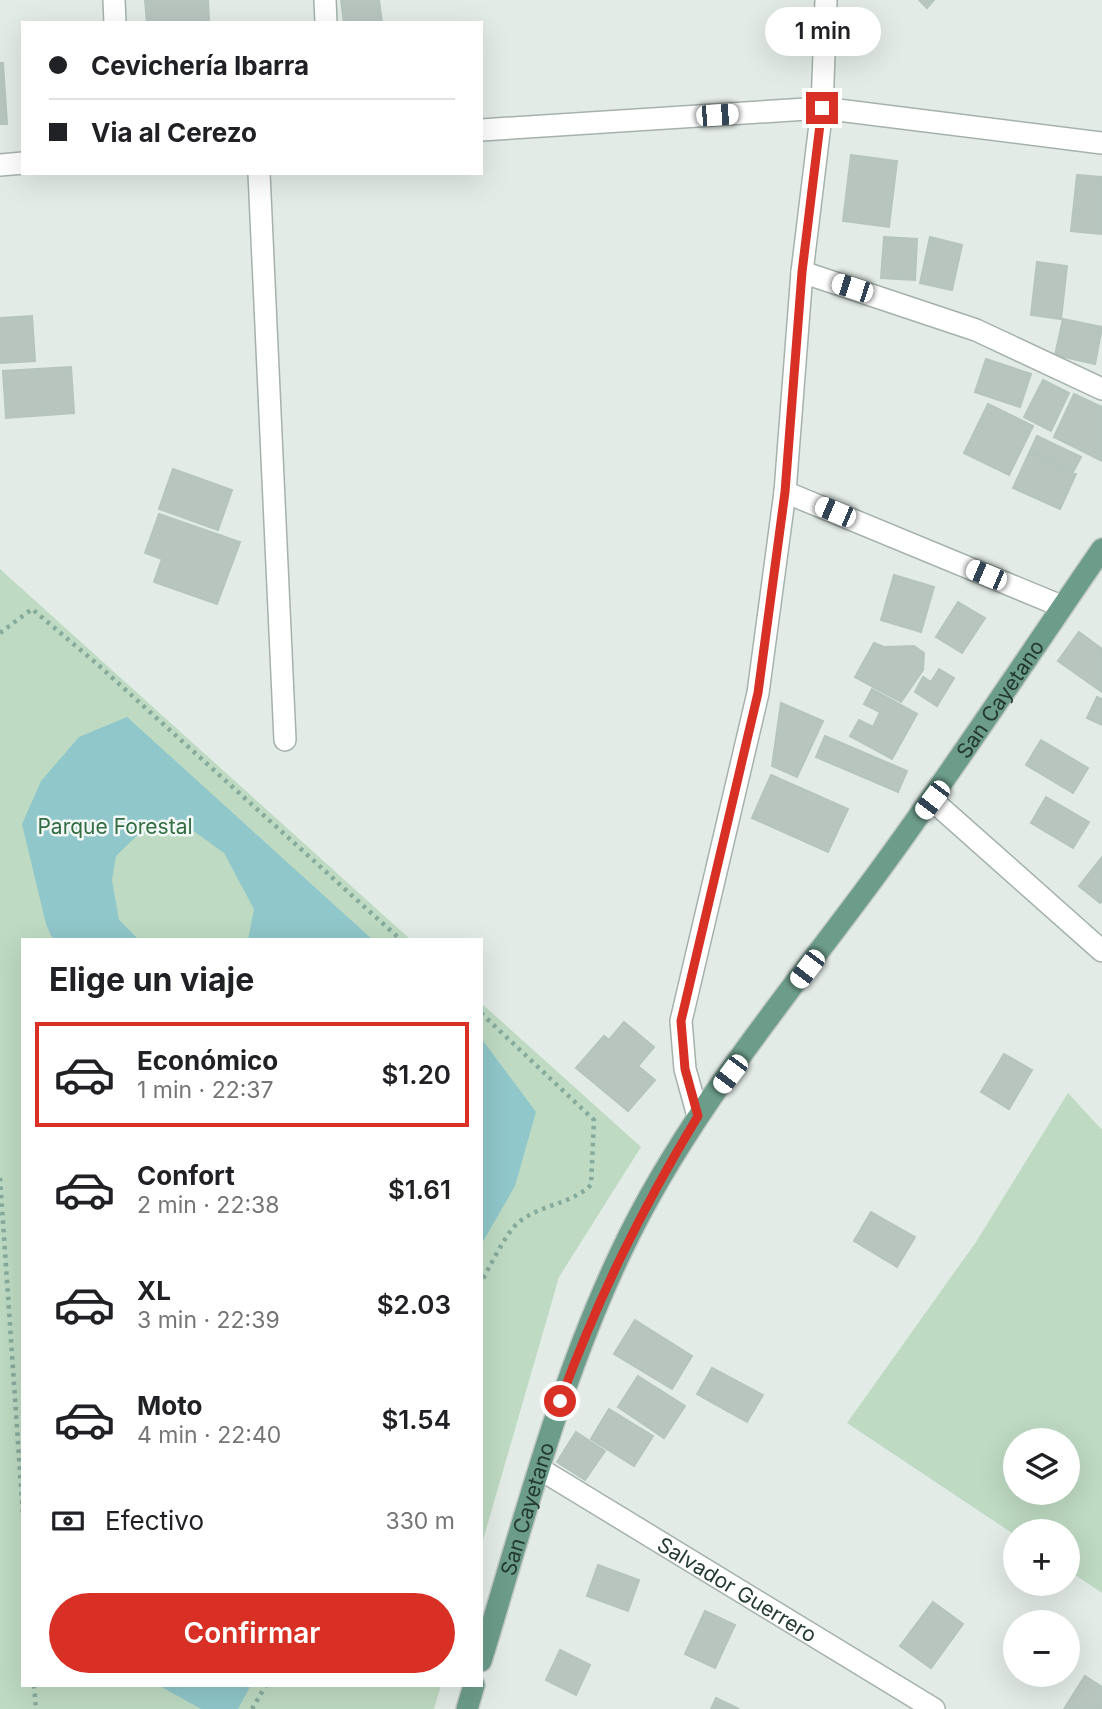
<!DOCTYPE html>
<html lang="es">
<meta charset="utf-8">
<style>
:root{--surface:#fff;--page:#f2f2f2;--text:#202124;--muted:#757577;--line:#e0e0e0;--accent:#d93025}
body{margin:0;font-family:Inter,sans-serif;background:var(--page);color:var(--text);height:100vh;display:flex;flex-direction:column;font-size:26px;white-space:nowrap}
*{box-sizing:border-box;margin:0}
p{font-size:23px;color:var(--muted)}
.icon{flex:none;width:38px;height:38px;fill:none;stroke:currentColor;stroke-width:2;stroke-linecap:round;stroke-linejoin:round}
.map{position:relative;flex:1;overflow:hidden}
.details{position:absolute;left:21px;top:938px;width:462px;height:749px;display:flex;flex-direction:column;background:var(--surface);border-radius:0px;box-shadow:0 7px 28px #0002}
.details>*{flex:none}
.banner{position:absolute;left:21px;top:21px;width:462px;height:154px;border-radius:0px;box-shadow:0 7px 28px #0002;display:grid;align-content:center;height:154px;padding:0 28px;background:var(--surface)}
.tools{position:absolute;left:1003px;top:1428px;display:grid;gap:14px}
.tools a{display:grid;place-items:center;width:77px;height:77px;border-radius:50%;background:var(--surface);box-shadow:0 7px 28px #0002;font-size:35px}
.end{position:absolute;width:32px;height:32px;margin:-16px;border:9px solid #d93025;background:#fff;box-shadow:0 0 0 4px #fff}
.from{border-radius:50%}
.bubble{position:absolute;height:49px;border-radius:24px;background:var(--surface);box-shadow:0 7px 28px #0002;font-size:23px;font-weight:600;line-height:49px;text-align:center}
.car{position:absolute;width:21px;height:42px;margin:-21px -10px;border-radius:9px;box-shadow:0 0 5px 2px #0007;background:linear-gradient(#fff 24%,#345 0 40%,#fff 0 76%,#345 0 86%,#fff 0)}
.banner b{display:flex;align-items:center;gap:24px;height:66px;font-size:26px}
.banner b+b{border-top:2px solid var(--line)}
.banner i{width:18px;height:18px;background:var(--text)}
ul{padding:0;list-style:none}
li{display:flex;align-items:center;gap:21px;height:105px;margin:0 14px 10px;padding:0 14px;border:4px solid transparent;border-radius:0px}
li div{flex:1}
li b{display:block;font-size:26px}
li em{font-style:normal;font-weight:600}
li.current{border-color:var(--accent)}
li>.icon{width:63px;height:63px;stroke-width:1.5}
h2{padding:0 28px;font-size:32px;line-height:84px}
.pay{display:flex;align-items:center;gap:18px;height:77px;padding:0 28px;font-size:26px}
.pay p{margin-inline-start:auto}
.primary-button{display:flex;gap:14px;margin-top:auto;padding:14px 28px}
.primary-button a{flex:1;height:80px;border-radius:42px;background:var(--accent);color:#fff;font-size:28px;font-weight:600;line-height:80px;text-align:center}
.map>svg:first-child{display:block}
.green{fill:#bedac2;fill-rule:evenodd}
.water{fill:#90c7ca}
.building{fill:#b8c5bf;stroke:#b5c4bc;stroke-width:2}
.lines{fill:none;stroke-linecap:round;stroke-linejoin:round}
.minor-casing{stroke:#a5b2ac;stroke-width:24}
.major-casing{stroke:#c2c8c6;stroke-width:24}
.path{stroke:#86ab9c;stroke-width:4.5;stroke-dasharray:3.5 5;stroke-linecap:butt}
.minor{stroke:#fff;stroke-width:21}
.major{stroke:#6c9c8a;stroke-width:21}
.route{stroke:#d93025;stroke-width:9}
.labels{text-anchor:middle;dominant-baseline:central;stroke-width:5;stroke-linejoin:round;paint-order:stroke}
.street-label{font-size:21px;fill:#243a32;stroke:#f2f8f5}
.park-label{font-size:21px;fill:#336d43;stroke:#f2f8f5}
</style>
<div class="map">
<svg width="1102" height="1709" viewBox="0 0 1102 1709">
<rect width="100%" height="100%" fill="#e2ebe6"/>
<path class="green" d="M0,569l411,371h-388v745h418l-7,24h-434z
M481,1003l160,144 -82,130 -78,270z
M1068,1093l34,37v463l-34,-23v-39h-53v4l-168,-112 129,-181zM1068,1440v53h-53v-53z"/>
<path class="water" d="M127,717l246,223h-125l6,-31 -30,-56 -43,-31 -33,3 -32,31 -4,24 7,40 20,20h-86l-7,-16 -24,-100 19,-43 38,-44z
M481,1038l55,74 -21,74 -34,59z
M158,1685h93l-13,24h-37z"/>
<path class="building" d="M145,0h63l1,23h-62z
M341,0h38l3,23h-38z
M919,0h15l-7,8z
M0,63h3l4,61h-7z
M851,155l46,6 -8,66 -46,-6z
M1077,175l25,2v57l-31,-3z
M884,237l33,2 -2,41 -34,-2z
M930,237l32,8 -10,45 -32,-7z
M1037,262l30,4 -6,53 -30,-4z
M32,316l3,45 -35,2v-45z
M1063,319l39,8 -7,37 -40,-9z
M986,359l45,15 -11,33 -45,-15z
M71,367l3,46 -68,5 -3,-47z
M1043,380l26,13 -18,38 -27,-14z
M1074,394l28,13v54l-48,-24z
M988,404l45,22 -24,49 -45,-22z
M1037,436l44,21 -8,15 -43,-21z
M1029,453l47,21 -16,35 -47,-21z
M173,469l59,21 -14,40 -59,-21z
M159,514l81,28 -23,62 -63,-22 8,-23 -17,-6z
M894,575l40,12 -13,45 -40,-12z
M958,602l27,16 -23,35 -26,-16z
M1079,632l23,17v43l-44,-31z
M874,643l10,4 30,-1 10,7 -1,17 -22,32 -46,-25z
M939,669l15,9 -17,28 -22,-14 8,-15 8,5z
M872,689l45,25 -25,45 -42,-23 9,-16 14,7 7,-15 -16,-8z
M1097,697l5,2v26l-15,-7z
M781,703l42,18 -26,56 -25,-11z
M825,736l82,35 -9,21 -82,-35z
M1041,740l47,28 -15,25 -47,-28z
M771,775l77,34 -20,43 -76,-34z
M1046,797l43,25 -16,26 -42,-25z
M1102,857v44l-2,2 -21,-17z
M624,1022l30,25 -16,19 17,14 -27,31 -52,-43 28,-32 5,4z
M1004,1054l28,16 -23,39 -28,-17z
M871,1212l44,25 -18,30 -43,-26z
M635,1320l57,36 -20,33 -58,-35z
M712,1368l51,27 -16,27 -50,-28z
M638,1376l47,30 -21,32 -46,-31z
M609,1409l44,27 -19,30 -43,-27z
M576,1432l29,19 -20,29 -28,-18z
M598,1565l41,15 -11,31 -41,-15z
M933,1602l30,22 -32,44 -31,-22z
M705,1611l30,14 -20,43 -30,-14z
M560,1650l30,15 -14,30 -30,-15z
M1085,1676l17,11v22h-38z
M716,1698l23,11h-28z"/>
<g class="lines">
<g class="minor-casing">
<g id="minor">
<path d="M114,0l1,23"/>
<path d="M325,0l1,23"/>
<path d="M481,130l341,-22 280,35"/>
<path d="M0,165l23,-2"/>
<path d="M259,173l26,567"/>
<path d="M802,272l174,58 126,59"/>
<path d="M785,492l276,114"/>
<path d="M932,800l170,151"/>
<path d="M698,1116l-13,-47 -4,-48 77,-328 27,-201 17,-220 20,-164 4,-108"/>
<path id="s1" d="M540,1469l394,240"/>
</g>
</g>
<g class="major-casing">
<g id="major">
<path id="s2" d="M481,1661c42,-137 78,-279 140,-409 64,-136 164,-253 253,-374 79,-107 152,-219 228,-329"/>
<path d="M467,1709l7,-24"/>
</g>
</g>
<path class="path" d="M0,633l32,-24 64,54 305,277
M481,1013l113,107 -3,65c-21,20 -50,19 -72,37 -13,10 -29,45 -38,60
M0,1178l23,338
M34,1685l2,24
M252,1709l14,-24"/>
<use href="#minor" class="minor"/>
<use href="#major" class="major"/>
</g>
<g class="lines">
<path class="route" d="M560,1401c39,-105 80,-189 138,-285l-13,-47 -4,-48 77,-328 27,-201 17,-220 20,-164"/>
</g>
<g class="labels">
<g class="street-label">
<text stroke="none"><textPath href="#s2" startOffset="1104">San Cayetano</textPath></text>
<text stroke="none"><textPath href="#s2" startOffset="159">San Cayetano</textPath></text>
<text stroke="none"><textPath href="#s1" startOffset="231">Salvador Guerrero</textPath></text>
</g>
<g class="park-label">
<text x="115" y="826">Parque Forestal</text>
</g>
</g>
</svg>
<div class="tools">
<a><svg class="icon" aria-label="layers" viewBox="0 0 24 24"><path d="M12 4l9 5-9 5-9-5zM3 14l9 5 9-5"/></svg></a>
<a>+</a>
<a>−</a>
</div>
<i class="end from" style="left:560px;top:1401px"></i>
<i class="end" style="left:822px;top:108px"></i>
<div class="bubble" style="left:765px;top:7px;width:116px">1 min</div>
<i class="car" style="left:717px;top:115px;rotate:86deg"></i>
<i class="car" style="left:852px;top:288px;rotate:288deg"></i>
<i class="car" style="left:835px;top:512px;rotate:293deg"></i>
<i class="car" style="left:986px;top:575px;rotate:293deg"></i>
<i class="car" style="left:932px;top:800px;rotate:217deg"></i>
<i class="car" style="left:807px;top:969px;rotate:217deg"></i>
<i class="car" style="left:730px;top:1074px;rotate:217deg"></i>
<div class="banner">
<b><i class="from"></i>Cevichería Ibarra</b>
<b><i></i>Via al Cerezo</b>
</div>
<section class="details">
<h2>Elige un viaje</h2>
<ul>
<li class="current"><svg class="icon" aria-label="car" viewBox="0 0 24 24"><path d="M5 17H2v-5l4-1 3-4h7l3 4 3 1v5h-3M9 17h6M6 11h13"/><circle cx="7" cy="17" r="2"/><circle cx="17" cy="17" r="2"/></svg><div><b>Económico</b><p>1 min · 22:37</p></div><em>$1.20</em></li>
<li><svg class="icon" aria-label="car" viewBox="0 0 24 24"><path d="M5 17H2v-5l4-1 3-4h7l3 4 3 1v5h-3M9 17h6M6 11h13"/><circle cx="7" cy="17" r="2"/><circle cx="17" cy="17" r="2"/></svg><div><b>Confort</b><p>2 min · 22:38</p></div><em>$1.61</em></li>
<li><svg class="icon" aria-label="car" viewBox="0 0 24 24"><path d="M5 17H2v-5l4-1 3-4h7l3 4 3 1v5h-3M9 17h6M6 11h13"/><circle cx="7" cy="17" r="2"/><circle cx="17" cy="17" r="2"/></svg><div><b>XL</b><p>3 min · 22:39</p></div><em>$2.03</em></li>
<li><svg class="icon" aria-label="car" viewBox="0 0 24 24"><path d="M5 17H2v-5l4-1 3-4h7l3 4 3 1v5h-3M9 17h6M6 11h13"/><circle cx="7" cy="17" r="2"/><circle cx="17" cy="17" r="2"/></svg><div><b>Moto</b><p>4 min · 22:40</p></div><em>$1.54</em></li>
</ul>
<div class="pay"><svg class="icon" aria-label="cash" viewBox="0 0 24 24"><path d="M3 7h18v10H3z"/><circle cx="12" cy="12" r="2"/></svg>Efectivo<p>330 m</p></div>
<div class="primary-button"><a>Confirmar</a></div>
</section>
</div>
